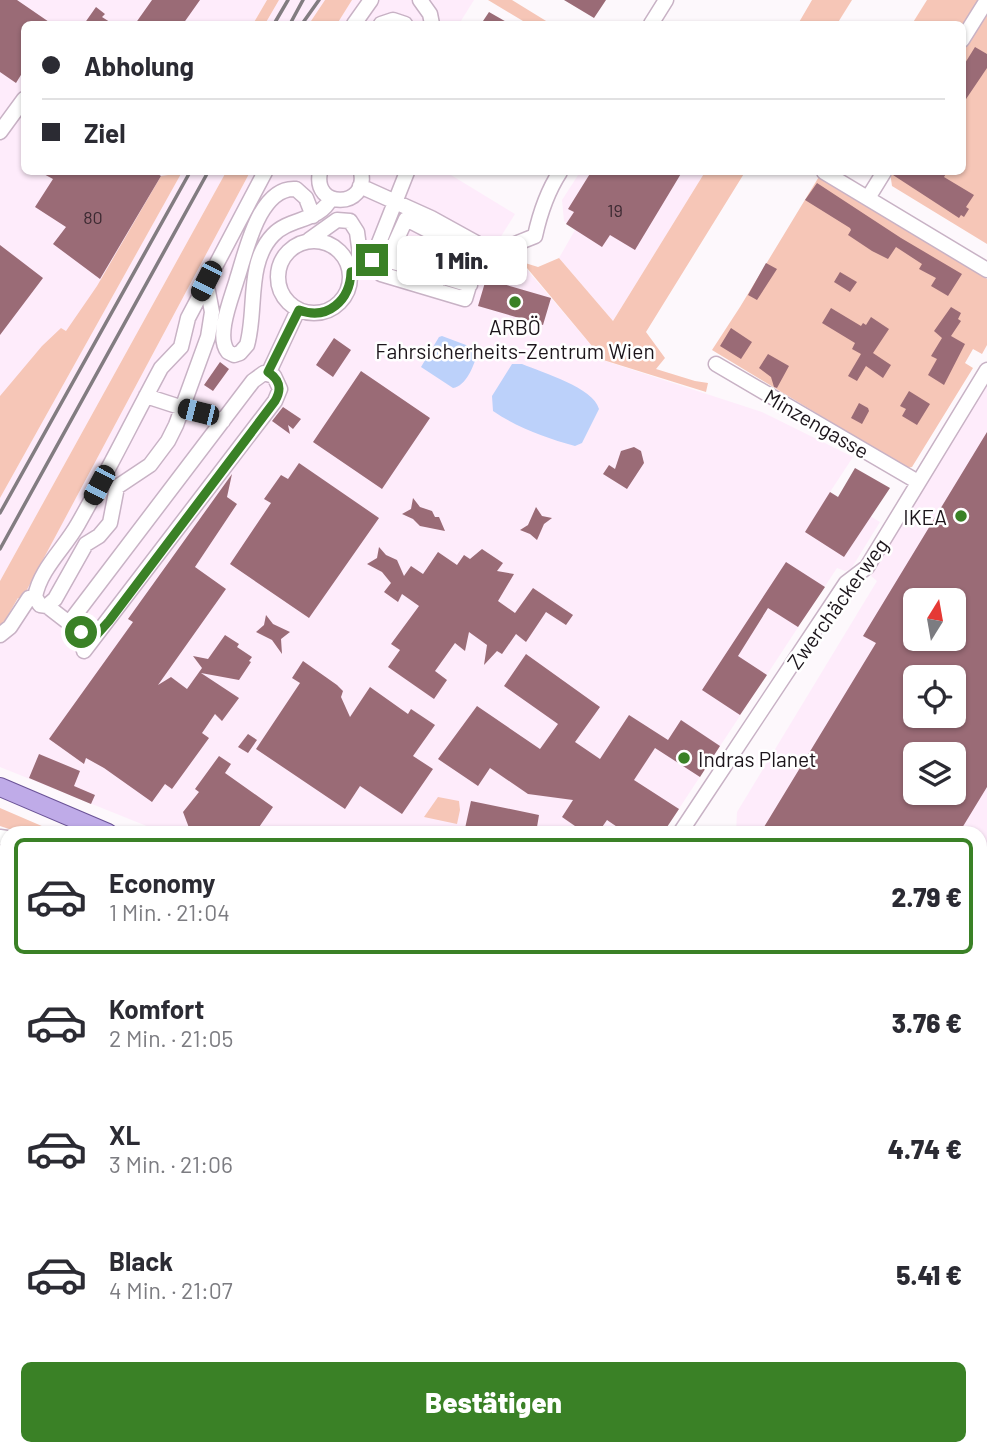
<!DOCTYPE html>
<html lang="de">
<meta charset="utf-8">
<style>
:root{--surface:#fff;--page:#f2f2f3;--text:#2b2b33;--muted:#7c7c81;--line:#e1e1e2;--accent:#3a8126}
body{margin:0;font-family:Barlow,sans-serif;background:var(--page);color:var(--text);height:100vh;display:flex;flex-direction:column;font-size:26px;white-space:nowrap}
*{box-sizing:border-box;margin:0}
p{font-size:23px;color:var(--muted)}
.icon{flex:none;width:38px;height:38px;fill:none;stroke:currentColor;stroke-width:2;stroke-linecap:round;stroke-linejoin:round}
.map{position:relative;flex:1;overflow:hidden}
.details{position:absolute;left:0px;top:826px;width:987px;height:630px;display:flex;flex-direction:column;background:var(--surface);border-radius:21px 21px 0 0;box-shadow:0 2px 5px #0004}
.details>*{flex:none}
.guide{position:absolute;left:21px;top:21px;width:945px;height:154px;border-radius:10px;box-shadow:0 2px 5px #0004;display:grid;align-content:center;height:154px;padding:0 21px;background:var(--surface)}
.needle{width:46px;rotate:11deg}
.buttons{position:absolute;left:903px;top:588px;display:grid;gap:14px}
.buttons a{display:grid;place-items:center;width:63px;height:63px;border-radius:10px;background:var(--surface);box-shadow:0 2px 5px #0004;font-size:35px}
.end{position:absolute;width:32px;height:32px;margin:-16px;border:9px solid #3a8126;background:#fff;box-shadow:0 0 0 4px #fff}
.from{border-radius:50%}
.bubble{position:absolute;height:49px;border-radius:10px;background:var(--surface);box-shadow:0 2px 5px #0004;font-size:23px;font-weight:800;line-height:49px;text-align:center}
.car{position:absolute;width:21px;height:42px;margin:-21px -10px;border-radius:9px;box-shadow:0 0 5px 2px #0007;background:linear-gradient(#222 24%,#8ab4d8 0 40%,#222 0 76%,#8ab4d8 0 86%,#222 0)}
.guide b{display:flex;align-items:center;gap:24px;height:66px;font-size:26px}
.guide b+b{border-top:2px solid var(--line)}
.guide i{width:18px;height:18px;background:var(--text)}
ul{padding:12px 0 0;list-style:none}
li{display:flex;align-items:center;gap:21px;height:116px;margin:0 14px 10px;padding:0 7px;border:4px solid transparent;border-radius:10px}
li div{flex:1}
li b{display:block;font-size:26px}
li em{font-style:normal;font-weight:800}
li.on{border-color:var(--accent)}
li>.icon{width:63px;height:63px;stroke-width:1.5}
.cta{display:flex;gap:14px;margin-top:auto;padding:14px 21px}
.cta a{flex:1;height:80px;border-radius:10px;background:var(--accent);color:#fff;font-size:28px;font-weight:800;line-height:80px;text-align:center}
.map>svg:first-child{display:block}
.built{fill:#feecfb;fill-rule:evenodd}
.green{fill:#f6c6b7}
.water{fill:#bcd1fa}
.building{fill:#9a6b76;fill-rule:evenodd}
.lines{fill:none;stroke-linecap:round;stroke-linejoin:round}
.highway-tunnel{stroke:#dbd6da;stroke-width:21;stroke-dasharray:21 10;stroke-linecap:butt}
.minor-casing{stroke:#c8b2c5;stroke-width:17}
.major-casing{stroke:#6a5296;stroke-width:20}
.highway-casing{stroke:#6a5296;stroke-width:24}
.minor{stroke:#fff;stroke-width:14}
.major{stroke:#bfabe8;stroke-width:18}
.highway{stroke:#9473d9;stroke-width:21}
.rail{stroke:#827c81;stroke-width:3.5}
.route{stroke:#3a8126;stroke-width:9}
.poi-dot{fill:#3a8126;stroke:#fff;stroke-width:2.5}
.labels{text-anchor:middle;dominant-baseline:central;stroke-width:5;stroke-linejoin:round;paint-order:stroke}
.number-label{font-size:18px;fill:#3c2a32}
.poi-label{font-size:21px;fill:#1c151b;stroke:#fff}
.street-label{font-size:21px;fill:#1c151b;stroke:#fff}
</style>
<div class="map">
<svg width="987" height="1456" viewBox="0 0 987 1456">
<rect width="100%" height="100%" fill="#fdf8fc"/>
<path class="built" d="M0,0h267l-14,24h-229v148h147l-93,166 -17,-10 -61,80z
M279,0h46l-16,24h-44z
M352,0h122l-15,24h-122z
M182,172h44l-226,409v-83z
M250,172h196l69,42 -15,24 92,108 -8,8 178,58 91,45 -23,35 50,30 -29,47 -6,2 -8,-3 -174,265h-499l-164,-66v-124l13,-14 -5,-4z
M580,172h125l-92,149 -54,-63 16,-28 -11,-9 -2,-21z
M987,385v556l-7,8v-116h-244l1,-21 140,-231 -6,-5zM915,600h39v39h-39zM915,677h39v39h-39zM915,754h39v39h-39z
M0,857l7,2v590h526l-7,7h-526z
M987,1073v131l-7,7v-130z"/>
<path class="green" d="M267,0h12l-14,24h-12z
M325,0h27l-15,24h-28z
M488,0h24l39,24h-23z
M812,0h40l-15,24h-39z
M927,0h53l-17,30 -1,-6h-50z
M987,12v232l-95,-58 -2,-14h72l1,-120z
M164,172h18l-182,326v-102l42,-50 19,-18 5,3 31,-45 64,-110 7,-1z
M226,172h24l-228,427 -4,-1 -18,31v-48z
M705,172h40l-99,160 19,26 -9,11 39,12 13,2 -2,9 -122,-38 8,-8 -70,-84 16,5 21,-9 54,63z
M820,175l167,104v66l-5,9 -9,-5 -8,14 8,5 -61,99 -5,1 -195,-118 28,-43z
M438,797l21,4 1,9 -3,14 -33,-7z
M0,808l58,25h-37l-21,-7z
M987,1204v116l-7,7v-116z
M533,1449h37l-7,7h-37z
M638,1449h220l-7,7h-219z"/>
<path class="water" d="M442,336l24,9 11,9c-3,12 -11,32 -24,34l-32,-21 18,-30z
M512,364h10c21,9 71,23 77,45l-17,34 -7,3c-29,-8 -57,-18 -82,-35l-1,-15z"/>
<path class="building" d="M0,0h17l35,24h-28v46l-8,13 -16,-11z
M152,0h48l-17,24h-48z
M564,0h42l-12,18z
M96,7l9,7 -3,3 11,7h-29z
M489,12l21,12h-29z
M975,47l12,7v14l-25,37v-37z
M40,172h115l6,4 -61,103 -47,-35 13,-17 -31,-20 18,-28z
M591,172h91l-47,78 -25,-15 -8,12 -36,-23 8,-12 -6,-3z
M894,172h53l-3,5 30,18 -8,12 3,2 -5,8 -3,-2 -2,3 -66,-43z
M817,183l84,55 61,36 -14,22 -17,-10 5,-8 -17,-9 3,-5 -26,-17 -8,12 -16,-8 -24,-16 3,-5 -1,-2 -45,-28z
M0,245l43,33 -43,57z
M766,263l11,6 -20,31 -9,-5z
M840,272l17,10 -7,10 -16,-10z
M486,279l65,19 -8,27 -65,-19z
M951,307l10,6 -3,6 3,2 -10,15 14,8 -21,41 -16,-10 9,-16 -6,-3 11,-18 -8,-7z
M831,308l30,18 2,-3 3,2 5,-8 18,12 -16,24 18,12 -8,13 -17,-12 -9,15 -9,-5 13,-22 -9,-5 3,-6 -33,-20z
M731,328l21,14 -11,17 -21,-13z
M334,338l17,12 -18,27 -17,-12z
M768,354l21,12 -12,22 -3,-1 -3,-10 -12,-9z
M220,362l9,7 -16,22 -9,-6z
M361,371l69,47 -48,71 -69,-47z
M909,391l21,13 -13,21 -15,-9 4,-7 -6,-3z
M859,403l9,5 1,3 -7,13 -11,-6z
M283,407l18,12 -8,10 -5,-4 2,9 -18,-13z
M987,432v355l-28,46h-184l-11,-6 112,-184 -13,-7zM915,600h39v39h-39zM915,677h39v39h-39zM915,754h39v39h-39z
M634,447l7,4 3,12 -17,26 -24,-15 6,-9 6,4 6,-18z
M299,463l80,55 -70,100 -79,-54 41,-61 -7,-4 17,-24 7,4z
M855,468l35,20 -46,69 -39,-25 25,-40 8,5z
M232,474l-5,23 10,7 -42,63 31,22 -68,96 13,-8 16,12 15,-21 -9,-12 15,3 17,-24 14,9 -2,3 15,10 -3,4 2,1 -12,18 -38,-7 38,25 -17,23 -7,-7 -13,19 7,5 -37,51 -7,-5 -13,18 -48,-34 -18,-10 -2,6 -35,-25 84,-117 -5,-3z
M413,498l7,9 12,4 3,6h4l6,14 -25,-5 -7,-7 -11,-5 9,-5z
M536,507l6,9 10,2 -8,6 -7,16 -7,-6 -10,-4 8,-5z
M379,547l7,8 11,5 7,16 7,-10 12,8 15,-22 19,13 7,-10 6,4 12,-10 21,14 -6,8 17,3 -16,27 17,12 18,-25 40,27 -7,10 -20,-13 -20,30 -10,-8 -14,20 -5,-3 -13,14 3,-20 -18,-13 -4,19 -10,-8 -20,28 12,9 -13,19 -46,-32 12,-17 -9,-6 28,-38 -17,-12 -4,8 -14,-10 7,-9 -9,-11 -15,-8 10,-6z
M786,562l39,25 -27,40 -30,-19 -30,48 29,19 -27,40 -38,-25z
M266,615l7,9 17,8 -9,7 1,15 -10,-14 -16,-8 8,-7z
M526,654l74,53 -25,35 25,17 29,-44 39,25 13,-20 39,26 -20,31 -45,-29 -21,32 45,29 -16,24h-37l-19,-13 -9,13h-13l-23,-16 11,-17 -45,-6 -38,-26 -12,18 -40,-27 39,-53 63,43 18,-25 -54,-38z
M303,661l34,24 6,6 -2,6 9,20 20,-30 38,27 3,-5 24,16 -22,31 20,13 -31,45 -42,-28 -15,23 -89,-60 44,-66 -8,-5z
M248,734l9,6 -9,13 -10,-6z
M39,754l41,17 -6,15 21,9 -4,9 -62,-26z
M219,756l12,8 -6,9 48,34 -18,26h-64l-8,-21 16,-20 -4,-3z
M471,801l68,14 -3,18h-72z"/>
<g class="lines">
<path class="highway-tunnel" d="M980,1002l7,-8"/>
<g class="minor-casing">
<path id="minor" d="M420,0l10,14 2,10
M354,24l17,-24
M381,24l12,-4 12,4
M651,24l15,-24
M962,40l25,-40
M0,132l24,-33
M320,172c-8,38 49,36 41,0
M824,172l163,98
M360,186l71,32 58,32h11l35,-14c5,-23 12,-44 25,-64
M868,198l16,-26
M313,216l-7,-18 -10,-9c-37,-3 -50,63 -59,90 -5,18 -22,57 -9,73l6,3 6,-2 7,-8c10,-34 -1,-82 26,-110 17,-18 47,-13 58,-37
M406,219l72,37 -13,43 -84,-25z
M309,240l28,-20 13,1 7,11 5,37
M278 277a36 36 0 1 1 72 0a36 36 0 1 1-72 0Z
M387,260l83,25
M351,272l18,-4 38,-96
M206,281l6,31 -4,25 -32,88 -8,16 -18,24 -33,22 -7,36 -11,13 -13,8 -31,55 -8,7 -7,-1 -5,-8c5,-28 29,-48 43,-73 29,-51 55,-104 83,-156l20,-21 7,-29 77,-146
M436,284l14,-42
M716,364l202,118
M269,372l29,-62
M146,396l77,25
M47,606l22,17
M0,635l10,-8 19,-29 6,-1
M84,651l191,-250 5,-12 -6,-13 -10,-3 -11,8 -184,242 23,17
M680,833l166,-250 21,-16 120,-197
M0,837l7,1
M179,1456l7,-7"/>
</g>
<g class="major-casing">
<path id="major" d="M0,787l108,46
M980,985l7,-12
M980,1017l7,15"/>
</g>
<g class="highway-casing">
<path id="highway" d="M980,1066l7,-8
M584,1456l7,-7
M611,1456l7,-7"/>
</g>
<use href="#minor" class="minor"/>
<use href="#major" class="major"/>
<use href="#highway" class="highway"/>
<path class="rail" d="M274,24l14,-24
M290,24l13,-24
M302,24l17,-24
M0,513l190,-341
M0,549l208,-377"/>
</g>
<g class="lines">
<path class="route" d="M81,632l11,8 17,-19 166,-220c7,-12 5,-21 -7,-29l31,-62c29,11 51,-10 52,-38l18,-4 3,-8"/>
</g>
<g class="poi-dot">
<circle cx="515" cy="302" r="7"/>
<circle cx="961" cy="516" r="7"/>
<circle cx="684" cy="758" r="7"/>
</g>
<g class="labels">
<g class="number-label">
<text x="615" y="210">19</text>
<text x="93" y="217">80</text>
</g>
<g class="poi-label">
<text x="515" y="326">ARBÖ<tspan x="515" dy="24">Fahrsicherheits-Zentrum Wien</tspan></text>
<text x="947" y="516" text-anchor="end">IKEA</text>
<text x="698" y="758" text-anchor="start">Indras Planet</text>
</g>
<g class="street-label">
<text transform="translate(817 423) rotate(30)">Minzengasse</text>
<text transform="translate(837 603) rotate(-54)">Zwerchäckerweg</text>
</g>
</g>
</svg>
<div class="buttons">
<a><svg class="needle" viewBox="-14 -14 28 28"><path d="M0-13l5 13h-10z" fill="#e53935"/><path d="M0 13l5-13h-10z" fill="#7c7c81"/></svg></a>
<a><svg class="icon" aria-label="locate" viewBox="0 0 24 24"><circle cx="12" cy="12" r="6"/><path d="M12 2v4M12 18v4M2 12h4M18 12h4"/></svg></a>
<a><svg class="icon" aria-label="layers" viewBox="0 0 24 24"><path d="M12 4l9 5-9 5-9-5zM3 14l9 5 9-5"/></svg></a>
</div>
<i class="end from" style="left:81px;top:632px"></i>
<i class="end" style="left:372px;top:260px"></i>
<div class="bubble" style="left:397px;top:236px;width:130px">1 Min.</div>
<i class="car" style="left:206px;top:281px;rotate:207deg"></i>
<i class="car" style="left:198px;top:412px;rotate:284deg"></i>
<i class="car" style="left:99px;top:485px;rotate:208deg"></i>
<div class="guide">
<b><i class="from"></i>Abholung</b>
<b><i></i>Ziel</b>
</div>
<section class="details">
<ul>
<li class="on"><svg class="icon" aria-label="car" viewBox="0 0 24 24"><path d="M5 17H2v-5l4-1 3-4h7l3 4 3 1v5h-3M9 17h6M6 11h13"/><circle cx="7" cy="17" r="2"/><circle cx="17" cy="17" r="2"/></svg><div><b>Economy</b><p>1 Min. · 21:04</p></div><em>2.79 €</em></li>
<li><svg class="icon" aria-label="car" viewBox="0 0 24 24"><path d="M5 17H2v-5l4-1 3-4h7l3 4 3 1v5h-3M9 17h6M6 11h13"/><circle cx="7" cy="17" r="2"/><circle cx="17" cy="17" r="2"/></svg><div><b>Komfort</b><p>2 Min. · 21:05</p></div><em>3.76 €</em></li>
<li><svg class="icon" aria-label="car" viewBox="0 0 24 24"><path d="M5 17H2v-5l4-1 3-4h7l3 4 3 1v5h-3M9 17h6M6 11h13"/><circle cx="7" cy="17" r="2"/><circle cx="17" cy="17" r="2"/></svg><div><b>XL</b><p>3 Min. · 21:06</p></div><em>4.74 €</em></li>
<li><svg class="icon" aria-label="car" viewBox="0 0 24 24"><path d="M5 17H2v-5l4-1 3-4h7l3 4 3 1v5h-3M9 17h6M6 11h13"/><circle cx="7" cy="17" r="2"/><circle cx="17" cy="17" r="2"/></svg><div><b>Black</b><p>4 Min. · 21:07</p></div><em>5.41 €</em></li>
</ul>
<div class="cta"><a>Bestätigen</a></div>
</section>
</div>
